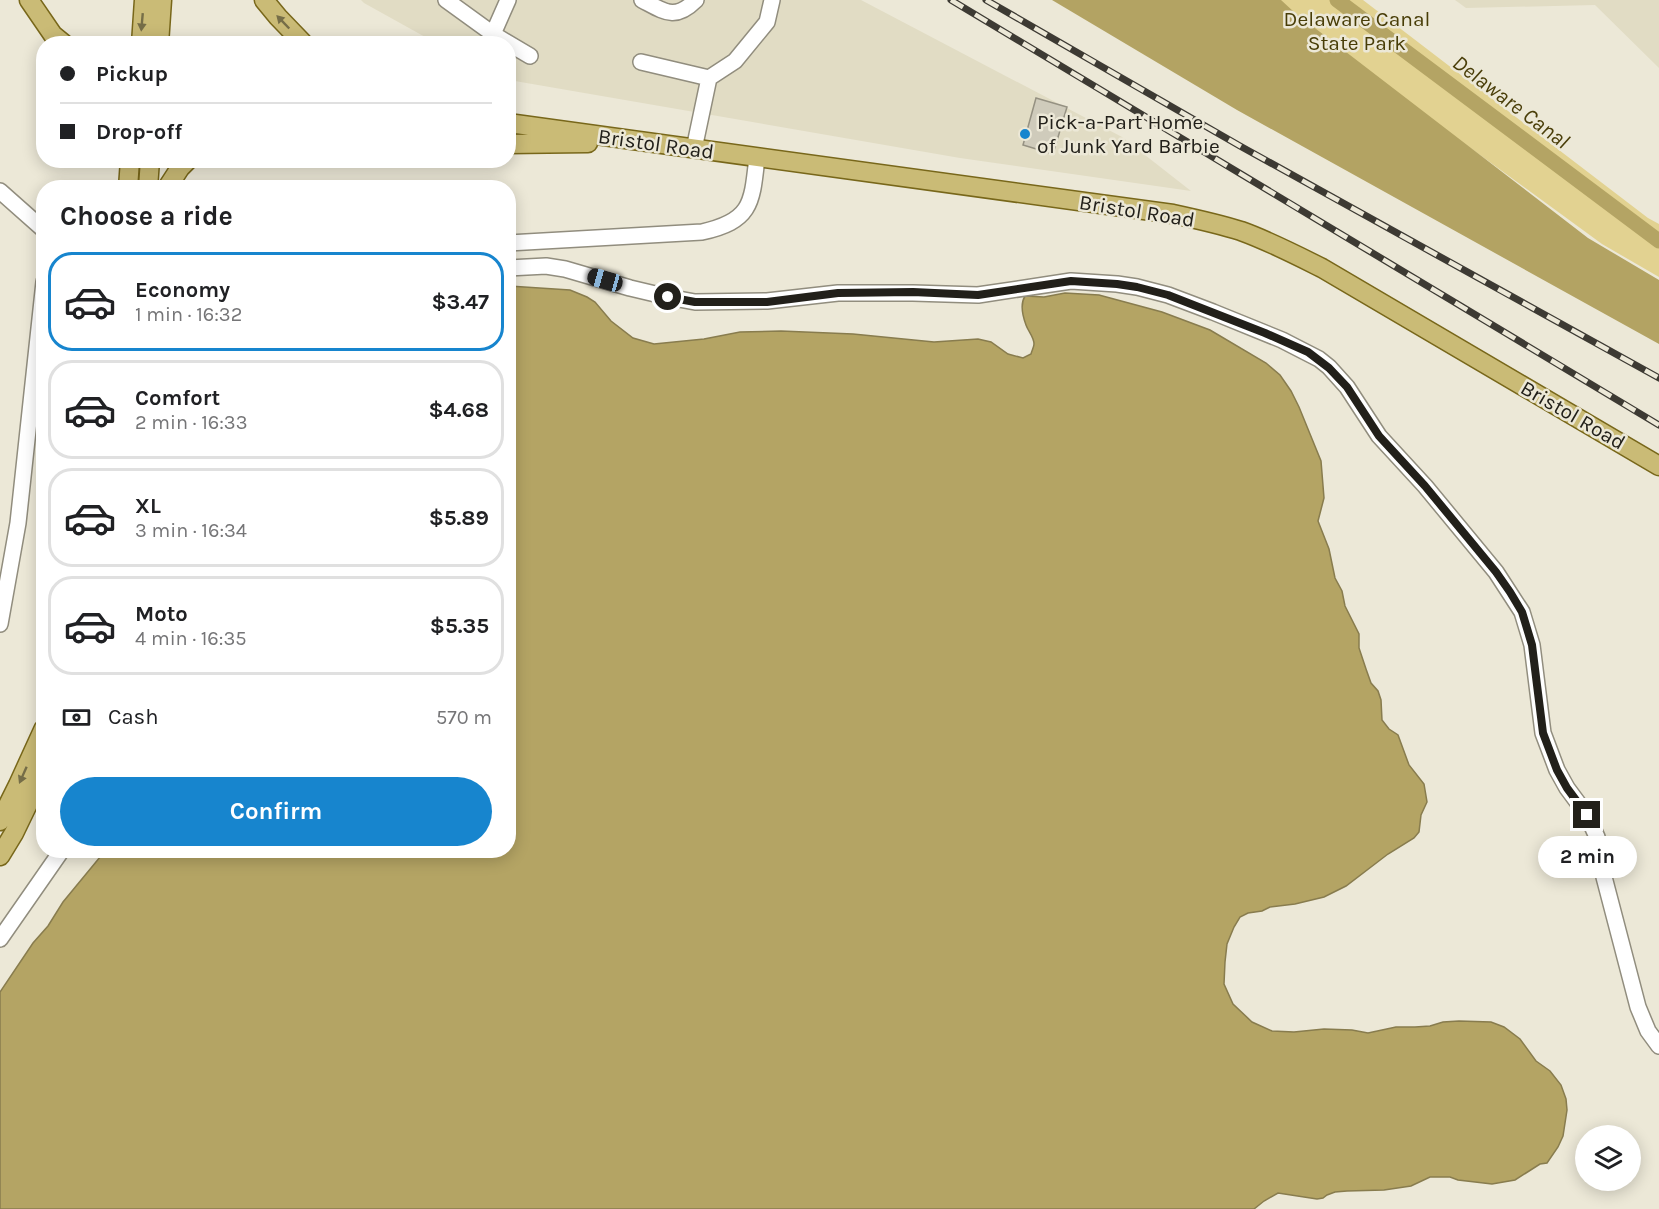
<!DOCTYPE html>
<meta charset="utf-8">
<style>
:root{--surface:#fff;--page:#f2f2f2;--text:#202124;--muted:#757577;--line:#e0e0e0;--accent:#1785ce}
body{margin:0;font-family:Karla,sans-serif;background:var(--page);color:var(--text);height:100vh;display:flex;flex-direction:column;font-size:22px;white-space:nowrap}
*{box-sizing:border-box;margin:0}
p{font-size:20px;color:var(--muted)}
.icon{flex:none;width:33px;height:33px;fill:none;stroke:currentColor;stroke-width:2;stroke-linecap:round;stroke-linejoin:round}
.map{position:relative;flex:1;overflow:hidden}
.panel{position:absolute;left:36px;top:180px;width:480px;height:678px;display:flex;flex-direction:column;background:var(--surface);border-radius:24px;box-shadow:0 3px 15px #0003}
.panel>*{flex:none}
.banner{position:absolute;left:36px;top:36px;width:480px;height:132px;border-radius:24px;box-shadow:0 3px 15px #0003;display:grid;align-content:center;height:132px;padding:0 24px;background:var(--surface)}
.controls{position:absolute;left:1575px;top:1125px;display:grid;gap:12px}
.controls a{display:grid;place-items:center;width:66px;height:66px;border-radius:50%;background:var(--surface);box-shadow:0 3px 15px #0003;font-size:30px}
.end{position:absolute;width:27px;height:27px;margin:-14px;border:8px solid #22201a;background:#fff;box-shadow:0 0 0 3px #fff}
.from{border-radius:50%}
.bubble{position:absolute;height:42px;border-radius:21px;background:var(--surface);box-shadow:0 3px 15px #0003;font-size:20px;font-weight:700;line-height:42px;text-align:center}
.car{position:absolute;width:18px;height:36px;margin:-18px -9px;border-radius:8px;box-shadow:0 0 4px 2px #0007;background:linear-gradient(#222 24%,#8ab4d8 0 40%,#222 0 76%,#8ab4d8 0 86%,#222 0)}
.banner b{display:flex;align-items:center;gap:21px;height:57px;font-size:22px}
.banner b+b{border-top:2px solid var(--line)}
.banner i{width:15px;height:15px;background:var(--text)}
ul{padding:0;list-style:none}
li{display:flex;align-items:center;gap:18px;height:99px;margin:0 12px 9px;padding:0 12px;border:3px solid var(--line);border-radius:24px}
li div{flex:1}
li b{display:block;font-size:22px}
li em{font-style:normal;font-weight:700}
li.selected{border-color:var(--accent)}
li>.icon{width:54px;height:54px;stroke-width:1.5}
h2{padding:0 24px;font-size:27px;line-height:72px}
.pay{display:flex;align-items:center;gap:15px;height:66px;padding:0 24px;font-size:22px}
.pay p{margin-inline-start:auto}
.button{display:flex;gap:12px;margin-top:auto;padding:12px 24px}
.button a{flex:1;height:69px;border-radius:36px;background:var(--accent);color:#fff;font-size:24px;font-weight:700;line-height:69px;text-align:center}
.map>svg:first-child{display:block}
.built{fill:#e1dcc4}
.green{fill:#e2d291}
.forest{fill:#b3a363}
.water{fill:#b4a464;stroke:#887c4e;stroke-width:1.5}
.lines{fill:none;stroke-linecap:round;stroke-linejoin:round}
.canal{stroke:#b4a464;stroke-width:15}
.building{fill:#cfcbbb;stroke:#959182;stroke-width:1.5}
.minor-casing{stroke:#918d7e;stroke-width:18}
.major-casing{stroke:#78671a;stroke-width:21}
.minor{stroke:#fff;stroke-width:15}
.major{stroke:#cabb76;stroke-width:18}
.rail-casing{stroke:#3d3a33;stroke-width:7}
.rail{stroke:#ece8d7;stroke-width:4.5;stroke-dasharray:14;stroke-linecap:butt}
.oneway{fill:#766e48}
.route{stroke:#22201a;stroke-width:8}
.poi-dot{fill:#1785ce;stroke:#ece8d7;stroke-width:2}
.labels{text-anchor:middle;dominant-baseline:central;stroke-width:5;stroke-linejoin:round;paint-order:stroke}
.park-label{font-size:21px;fill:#483d07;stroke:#ece8d7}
.poi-label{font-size:21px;fill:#22201a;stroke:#ece8d7;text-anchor:start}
.street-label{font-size:21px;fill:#22201a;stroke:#ece8d7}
.water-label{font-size:22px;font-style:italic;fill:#4a3e09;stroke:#ece8d7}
</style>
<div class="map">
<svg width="1659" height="1209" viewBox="0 0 1659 1209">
<rect width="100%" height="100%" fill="#ece8d7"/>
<path class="built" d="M361,0h500l261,137 69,54 -231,-33 -451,-78 -1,-36 -72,-1 -72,-40z
M1455,0h204v68l-64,-63 -129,3z"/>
<path class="green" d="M1271,0h92l285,218 11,6v53l-57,-33 -318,-232z"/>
<path class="forest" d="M1052,0h229l13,12 294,226 71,42v64l-422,-234z"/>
<path class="water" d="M509,286l61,4 17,7 8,5 16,19 22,17 21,6 50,-5 36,-7 41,-1 72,3 81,8 44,-3 13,3 17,12 15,4 8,-4c1,-4 3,-7 3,-10 0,-7 -6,-13 -8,-19 -3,-8 -6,-21 -1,-29l19,1 21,-4 34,2 63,17 48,18 56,33 14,12 11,16 8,16 22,54 3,37 -6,23 11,28 6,29 7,13 3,15 14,28v14l7,21 5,14 7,8 3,9 1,20 7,9 9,6 11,30 15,19 3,18 -6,13 -2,17 -5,6 -26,16 -42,32 -22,11 -29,7 -25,3 -8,4 -14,2 -8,4 -6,10 -7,17 -2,18 -1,22 9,20 19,18 20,9 22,1 30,-3 28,1 16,3 28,-6h19l15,-1 13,-4 16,-1 32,1 13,5 16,12 16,22 14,10 11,14 5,14 1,11 -4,26 -5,11 -11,16 -7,1 -25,16 -23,4 -34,-4 -8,-3h-20l-19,9 -27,4 -37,1 -12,1 -8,3 -4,3 -6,1 -39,-6 -14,8 -10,8h-1254v-217l33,-49 15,-17 15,-24 42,-51 403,-1z"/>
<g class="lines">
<path class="canal" d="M1337,0l322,241"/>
</g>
<path class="building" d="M1036,98l31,9 -14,47 -30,-9z"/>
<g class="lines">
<g class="minor-casing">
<path id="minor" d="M446,0l47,34 37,22
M642,0c23,12 33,21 54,0
M493,34l15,-34
M641,62l68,16 -15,71
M709,78l26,-17 32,-39 5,-22
M0,191l44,39
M508,243l194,-11c50,-11 50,-29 55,-75
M508,268l38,-2 19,3 65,19 38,9 27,5 72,-1 71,-8h75l65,2 93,-14 46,3 20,3 31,8 45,17 69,28 37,19 10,8 18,20 32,49 46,50 71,86 26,40 10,33 11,88 14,37 10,18 20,27 10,22 7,40 34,130 10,24 11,15
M0,624l18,-101 26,-241
M0,939l62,-89"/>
</g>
<g class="major-casing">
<path id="major" d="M29,0l24,35 11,9
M264,0l14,17 26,27
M141,44l3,-44
M159,44l3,-44
M508,123l665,91c23,5 46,10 68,17 28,10 55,24 81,37l337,198
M508,144l80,-1
M128,188l2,-28
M148,188l2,-28
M167,188l13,-20 8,-8
M0,821l18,-36 26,-57
M0,856l14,-23 30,-62"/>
</g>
<use href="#minor" class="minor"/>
<use href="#major" class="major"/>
<g class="rail-casing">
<path id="rail" d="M951,0l708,425
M986,0l254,146 419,232"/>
</g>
<use href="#rail" class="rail"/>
</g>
<defs><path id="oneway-solid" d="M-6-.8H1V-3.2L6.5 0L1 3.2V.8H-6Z" transform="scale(1.5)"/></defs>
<g class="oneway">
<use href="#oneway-solid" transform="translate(142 22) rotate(95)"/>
<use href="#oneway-solid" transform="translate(283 22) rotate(-134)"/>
<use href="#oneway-solid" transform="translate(23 775) rotate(114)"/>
</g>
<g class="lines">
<path class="route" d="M668,297l27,5h72l71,-9 75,-1 65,3 93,-14 46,3 20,3 31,8 97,38 43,19 21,16 18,19 32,49 46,50 71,86 14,20 12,20 10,33 11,88 14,37 10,18 20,27"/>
</g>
<circle class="poi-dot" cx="1025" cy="134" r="6"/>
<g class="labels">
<g class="park-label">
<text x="1357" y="19">Delaware Canal<tspan x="1357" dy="24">State Park</tspan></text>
</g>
<g class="poi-label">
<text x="1037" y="122">Pick-a-Part Home<tspan x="1037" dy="24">of Junk Yard Barbie</tspan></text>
</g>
<g class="street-label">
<text transform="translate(656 144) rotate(8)">Bristol Road</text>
<text transform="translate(1137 211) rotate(9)">Bristol Road</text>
<text transform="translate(1573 415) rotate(30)">Bristol Road</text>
</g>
<g class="water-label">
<text transform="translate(1511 102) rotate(37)">Delaware Canal</text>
</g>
</g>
</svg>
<div class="controls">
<a><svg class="icon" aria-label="layers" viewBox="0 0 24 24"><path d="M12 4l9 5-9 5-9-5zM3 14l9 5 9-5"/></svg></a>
</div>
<i class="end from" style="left:668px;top:297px"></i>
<i class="end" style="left:1587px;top:815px"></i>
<div class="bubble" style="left:1538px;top:836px;width:99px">2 min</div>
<i class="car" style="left:605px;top:280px;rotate:286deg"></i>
<div class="banner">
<b><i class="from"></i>Pickup</b>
<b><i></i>Drop-off</b>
</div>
<section class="panel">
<h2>Choose a ride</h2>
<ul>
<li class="selected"><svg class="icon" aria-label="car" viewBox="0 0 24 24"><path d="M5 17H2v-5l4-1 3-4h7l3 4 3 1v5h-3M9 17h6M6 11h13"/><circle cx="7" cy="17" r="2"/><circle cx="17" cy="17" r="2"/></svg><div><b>Economy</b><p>1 min · 16:32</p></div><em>$3.47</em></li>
<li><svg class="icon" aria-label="car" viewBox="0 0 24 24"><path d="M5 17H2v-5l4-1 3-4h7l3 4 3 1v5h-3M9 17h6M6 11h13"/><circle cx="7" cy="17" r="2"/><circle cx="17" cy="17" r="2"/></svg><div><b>Comfort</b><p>2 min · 16:33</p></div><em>$4.68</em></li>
<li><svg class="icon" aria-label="car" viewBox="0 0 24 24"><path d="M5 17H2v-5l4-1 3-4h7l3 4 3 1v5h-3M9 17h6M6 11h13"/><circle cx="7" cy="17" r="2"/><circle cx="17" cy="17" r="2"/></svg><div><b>XL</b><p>3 min · 16:34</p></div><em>$5.89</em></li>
<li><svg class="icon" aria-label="car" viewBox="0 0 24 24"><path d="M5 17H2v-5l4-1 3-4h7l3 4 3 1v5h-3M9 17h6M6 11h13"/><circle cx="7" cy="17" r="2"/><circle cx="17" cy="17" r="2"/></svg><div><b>Moto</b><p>4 min · 16:35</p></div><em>$5.35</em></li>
</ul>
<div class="pay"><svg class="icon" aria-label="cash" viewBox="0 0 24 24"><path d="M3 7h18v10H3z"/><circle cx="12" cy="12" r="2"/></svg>Cash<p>570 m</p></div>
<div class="button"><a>Confirm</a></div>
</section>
</div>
